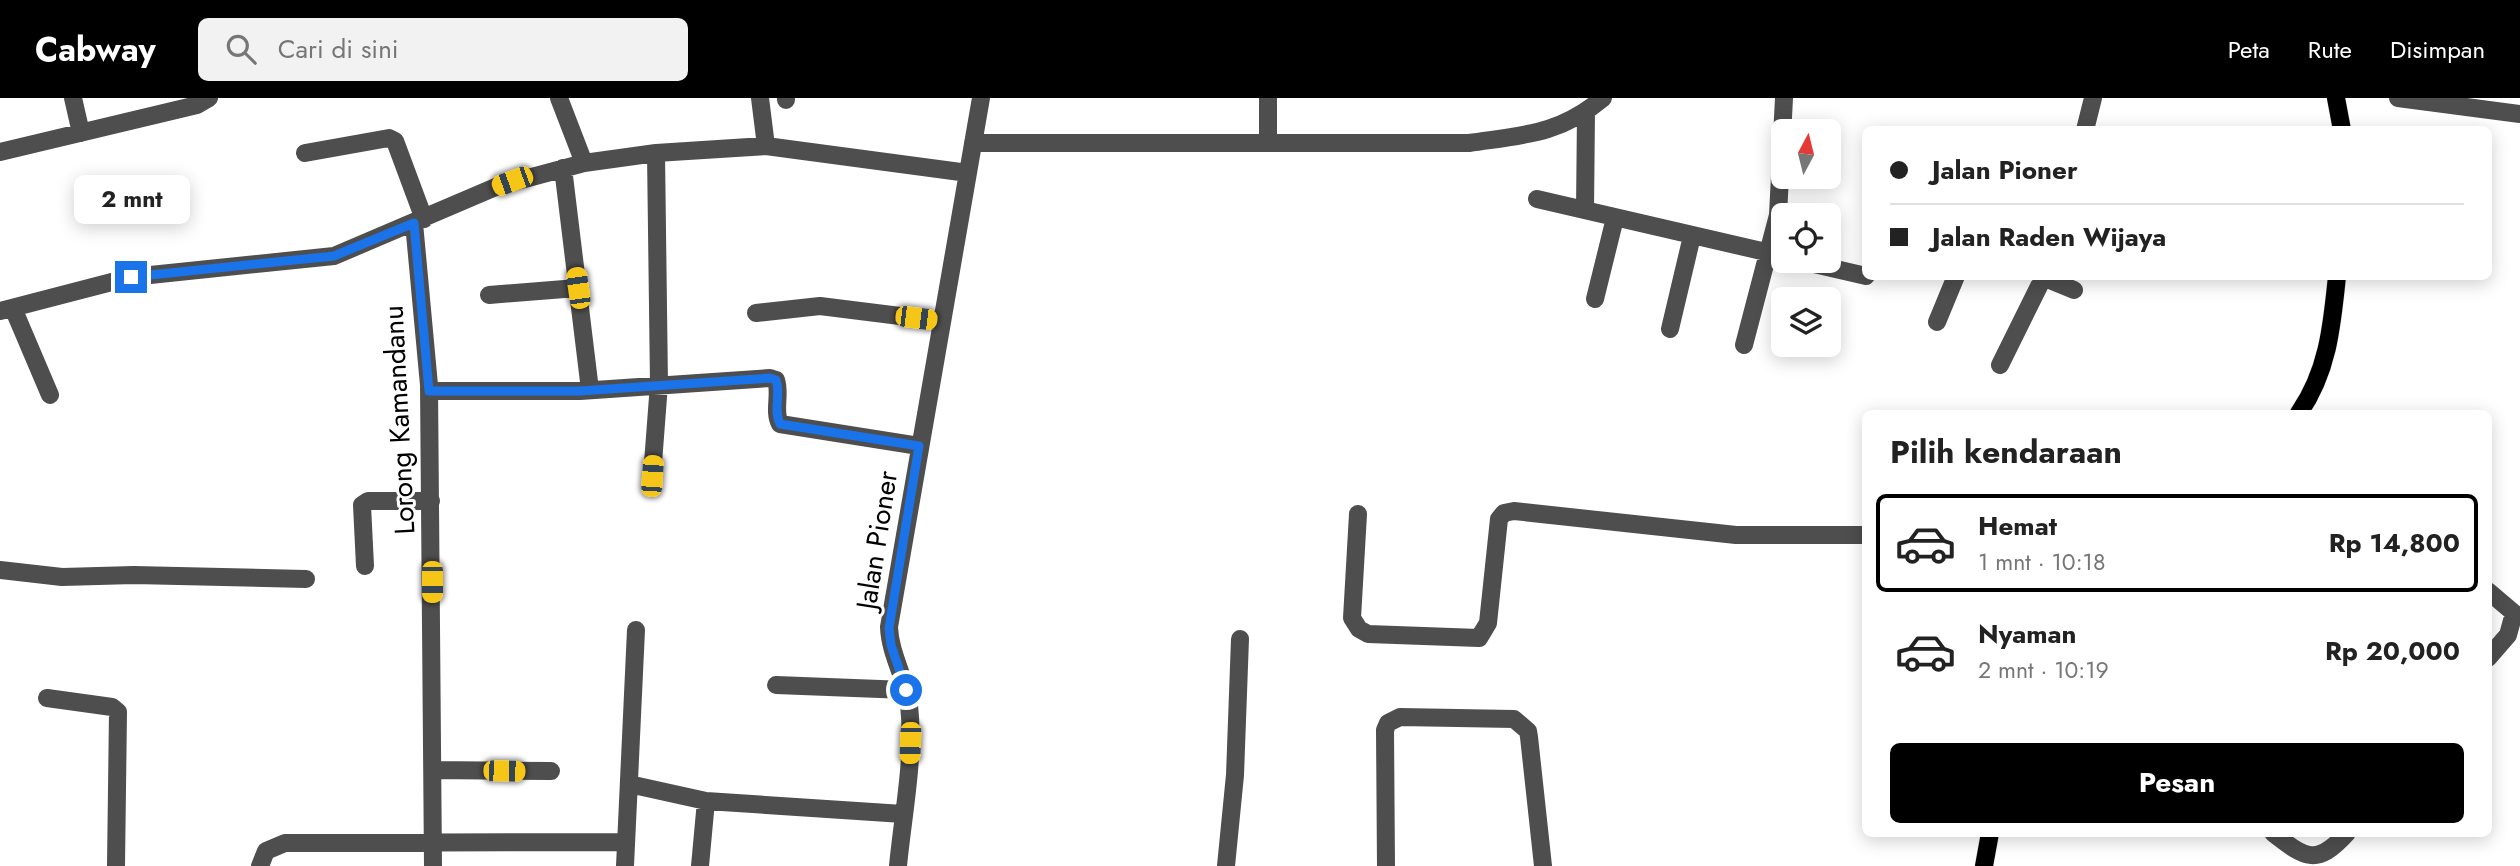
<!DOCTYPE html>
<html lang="id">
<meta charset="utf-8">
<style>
:root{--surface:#fff;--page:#f2f2f2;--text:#222;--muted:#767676;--line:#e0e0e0;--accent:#000}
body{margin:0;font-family:Jost,sans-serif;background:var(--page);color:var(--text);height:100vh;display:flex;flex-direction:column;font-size:26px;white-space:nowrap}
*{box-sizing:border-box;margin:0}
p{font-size:23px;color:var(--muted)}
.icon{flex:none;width:38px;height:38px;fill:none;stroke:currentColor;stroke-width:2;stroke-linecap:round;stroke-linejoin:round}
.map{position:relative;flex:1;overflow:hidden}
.panel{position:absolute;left:1862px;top:312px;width:630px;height:427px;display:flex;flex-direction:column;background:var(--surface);border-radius:10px;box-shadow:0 4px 18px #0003}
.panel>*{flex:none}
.top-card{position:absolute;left:1862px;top:28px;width:630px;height:154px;border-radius:10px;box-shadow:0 4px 18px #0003;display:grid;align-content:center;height:154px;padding:0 28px;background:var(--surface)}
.needle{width:46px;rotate:7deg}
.tools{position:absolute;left:1771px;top:21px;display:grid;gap:14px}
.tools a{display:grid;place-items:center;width:70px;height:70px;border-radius:10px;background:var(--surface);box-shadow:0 4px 18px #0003;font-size:35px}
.end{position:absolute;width:32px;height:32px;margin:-16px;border:9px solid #1a73e8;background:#fff;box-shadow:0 0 0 4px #fff}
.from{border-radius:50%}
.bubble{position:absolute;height:49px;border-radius:10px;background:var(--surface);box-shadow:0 4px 18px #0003;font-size:23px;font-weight:700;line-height:49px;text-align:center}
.car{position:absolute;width:21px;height:42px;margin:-21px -10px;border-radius:9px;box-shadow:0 0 5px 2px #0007;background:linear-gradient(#f5c518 24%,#345 0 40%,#f5c518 0 76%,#345 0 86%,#f5c518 0)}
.top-card b{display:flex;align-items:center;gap:24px;height:66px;font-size:26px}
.top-card b+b{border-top:2px solid var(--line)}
.top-card i{width:18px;height:18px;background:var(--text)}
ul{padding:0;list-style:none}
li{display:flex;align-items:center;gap:21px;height:98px;margin:0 14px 10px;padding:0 14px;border:4px solid transparent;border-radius:10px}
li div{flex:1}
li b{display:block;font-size:26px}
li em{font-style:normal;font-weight:700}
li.current{border-color:var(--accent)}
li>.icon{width:63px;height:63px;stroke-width:1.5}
h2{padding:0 28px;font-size:32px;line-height:84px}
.button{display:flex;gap:14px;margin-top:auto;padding:14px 28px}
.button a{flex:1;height:80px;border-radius:10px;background:var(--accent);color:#fff;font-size:28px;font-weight:700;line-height:80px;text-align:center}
header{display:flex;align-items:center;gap:42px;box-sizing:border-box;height:98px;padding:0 35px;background:var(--accent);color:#fff}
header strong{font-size:33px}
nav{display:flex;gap:38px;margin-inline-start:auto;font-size:24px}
.search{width:490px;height:63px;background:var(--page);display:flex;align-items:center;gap:18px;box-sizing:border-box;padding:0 24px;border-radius:10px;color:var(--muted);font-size:26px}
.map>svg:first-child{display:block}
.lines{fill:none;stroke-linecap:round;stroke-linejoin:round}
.major-casing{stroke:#dbdbdb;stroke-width:19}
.minor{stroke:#4e4e4e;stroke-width:18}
.major{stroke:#000;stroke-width:18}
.route{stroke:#1a73e8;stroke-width:9}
.labels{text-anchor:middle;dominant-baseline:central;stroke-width:6;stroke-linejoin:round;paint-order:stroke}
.street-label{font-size:28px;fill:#000;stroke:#fff}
</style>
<header>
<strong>Cabway</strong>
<div class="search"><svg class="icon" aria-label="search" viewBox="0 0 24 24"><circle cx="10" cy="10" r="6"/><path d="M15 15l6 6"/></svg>Cari di sini</div>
<nav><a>Peta</a><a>Rute</a><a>Disimpan</a></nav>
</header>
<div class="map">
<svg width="2520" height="768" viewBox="0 0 2520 768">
<rect width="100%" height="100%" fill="#fff"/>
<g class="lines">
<g class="major-casing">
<path id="major" d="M2336,0l6,32
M2299,315c29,-42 33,-87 38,-137
M1984,768l6,-33"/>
</g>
<path class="minor" d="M73,0l8,35
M559,0l25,65
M760,0l6,48
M786,0v2
M2398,0l122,16
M2085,32l8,-32
M973,45h496c54,-8 90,-8 134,-45
M1268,45v-45
M0,54l197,-47 12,-7
M305,55l84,-15 6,3 29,78
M563,70l27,222
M1537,101l246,57
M1585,112l1,-98
M414,125l15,162 4,481
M1801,163l65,15
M2040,178l34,14
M489,197l88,-7
M1595,201l20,-81
M13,210l37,87
M0,213l131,-34 203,-21 164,-70 86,-23 72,-10 110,-7 202,27
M756,215l64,-7 120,15
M1937,224l19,-46
M1670,231l22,-93
M1744,247l34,-130 6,-117
M2000,267l43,-87
M429,293h151l190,-13 6,2c5,14 -3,31 4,44l139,22
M652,378l7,-92 -3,-231
M1358,416l-6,104 7,11 9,5 111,4 9,-15 11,-104 5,-6 10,-2 222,24h130
M365,468l-3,-61 6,-4h63
M0,472l62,7 72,-2 172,4
M2488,493l26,22 -6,22 -20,23
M776,587l130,5
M47,600l65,9 6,5 -2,154
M433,672l118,1
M629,686l77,17 197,13
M2273,735c33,26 44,33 74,0
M260,768l6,-15 19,-8 341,-1
M625,768l11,-236
M700,768l6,-65
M898,768c5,-53 17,-108 11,-161 -3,-27 -19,-50 -20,-78l92,-529
M1226,768l9,-91 5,-136
M1386,768l-1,-136 3,-7 12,-6 114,2 14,12 1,6 14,129"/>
<use href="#major" class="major"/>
</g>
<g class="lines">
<path class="route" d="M131,179l203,-21 80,-33 15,168h151l190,-13 6,2c5,14 -3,31 4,44l139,22 -30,182 2,17 15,45"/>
</g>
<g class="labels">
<g class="street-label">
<text transform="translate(399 322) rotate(-93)">Lorong Kamandanu</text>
<text transform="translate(877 442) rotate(-81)">Jalan Pioner</text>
</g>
</g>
</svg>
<div class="tools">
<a><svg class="needle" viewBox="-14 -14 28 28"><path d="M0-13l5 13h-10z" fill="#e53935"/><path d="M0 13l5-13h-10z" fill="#767676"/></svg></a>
<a><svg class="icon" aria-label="locate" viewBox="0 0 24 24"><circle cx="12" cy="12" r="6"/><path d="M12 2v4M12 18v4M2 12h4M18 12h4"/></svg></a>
<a><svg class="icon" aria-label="layers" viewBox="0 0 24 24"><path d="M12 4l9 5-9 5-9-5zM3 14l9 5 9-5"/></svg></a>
</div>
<i class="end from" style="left:906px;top:592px"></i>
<i class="end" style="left:131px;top:179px"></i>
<div class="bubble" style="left:74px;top:77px;width:116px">2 mnt</div>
<i class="car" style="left:512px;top:83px;rotate:250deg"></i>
<i class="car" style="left:578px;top:190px;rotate:352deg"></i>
<i class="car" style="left:916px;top:220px;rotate:97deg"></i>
<i class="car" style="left:652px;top:378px;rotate:4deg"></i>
<i class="car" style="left:432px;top:484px;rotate:180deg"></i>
<i class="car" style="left:910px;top:645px;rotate:182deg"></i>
<i class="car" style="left:504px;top:673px;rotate:91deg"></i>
<div class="top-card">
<b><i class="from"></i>Jalan Pioner</b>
<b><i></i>Jalan Raden Wijaya</b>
</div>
<section class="panel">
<h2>Pilih kendaraan</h2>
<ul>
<li class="current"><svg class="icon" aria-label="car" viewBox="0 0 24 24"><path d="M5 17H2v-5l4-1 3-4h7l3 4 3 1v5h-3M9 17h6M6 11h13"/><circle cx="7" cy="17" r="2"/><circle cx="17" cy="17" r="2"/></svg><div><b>Hemat</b><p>1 mnt · 10:18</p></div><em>Rp 14,800</em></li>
<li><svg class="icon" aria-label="car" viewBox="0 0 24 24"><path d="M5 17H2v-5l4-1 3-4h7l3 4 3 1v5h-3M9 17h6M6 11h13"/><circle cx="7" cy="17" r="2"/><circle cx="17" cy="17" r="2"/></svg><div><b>Nyaman</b><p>2 mnt · 10:19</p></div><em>Rp 20,000</em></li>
</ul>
<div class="button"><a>Pesan</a></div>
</section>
</div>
